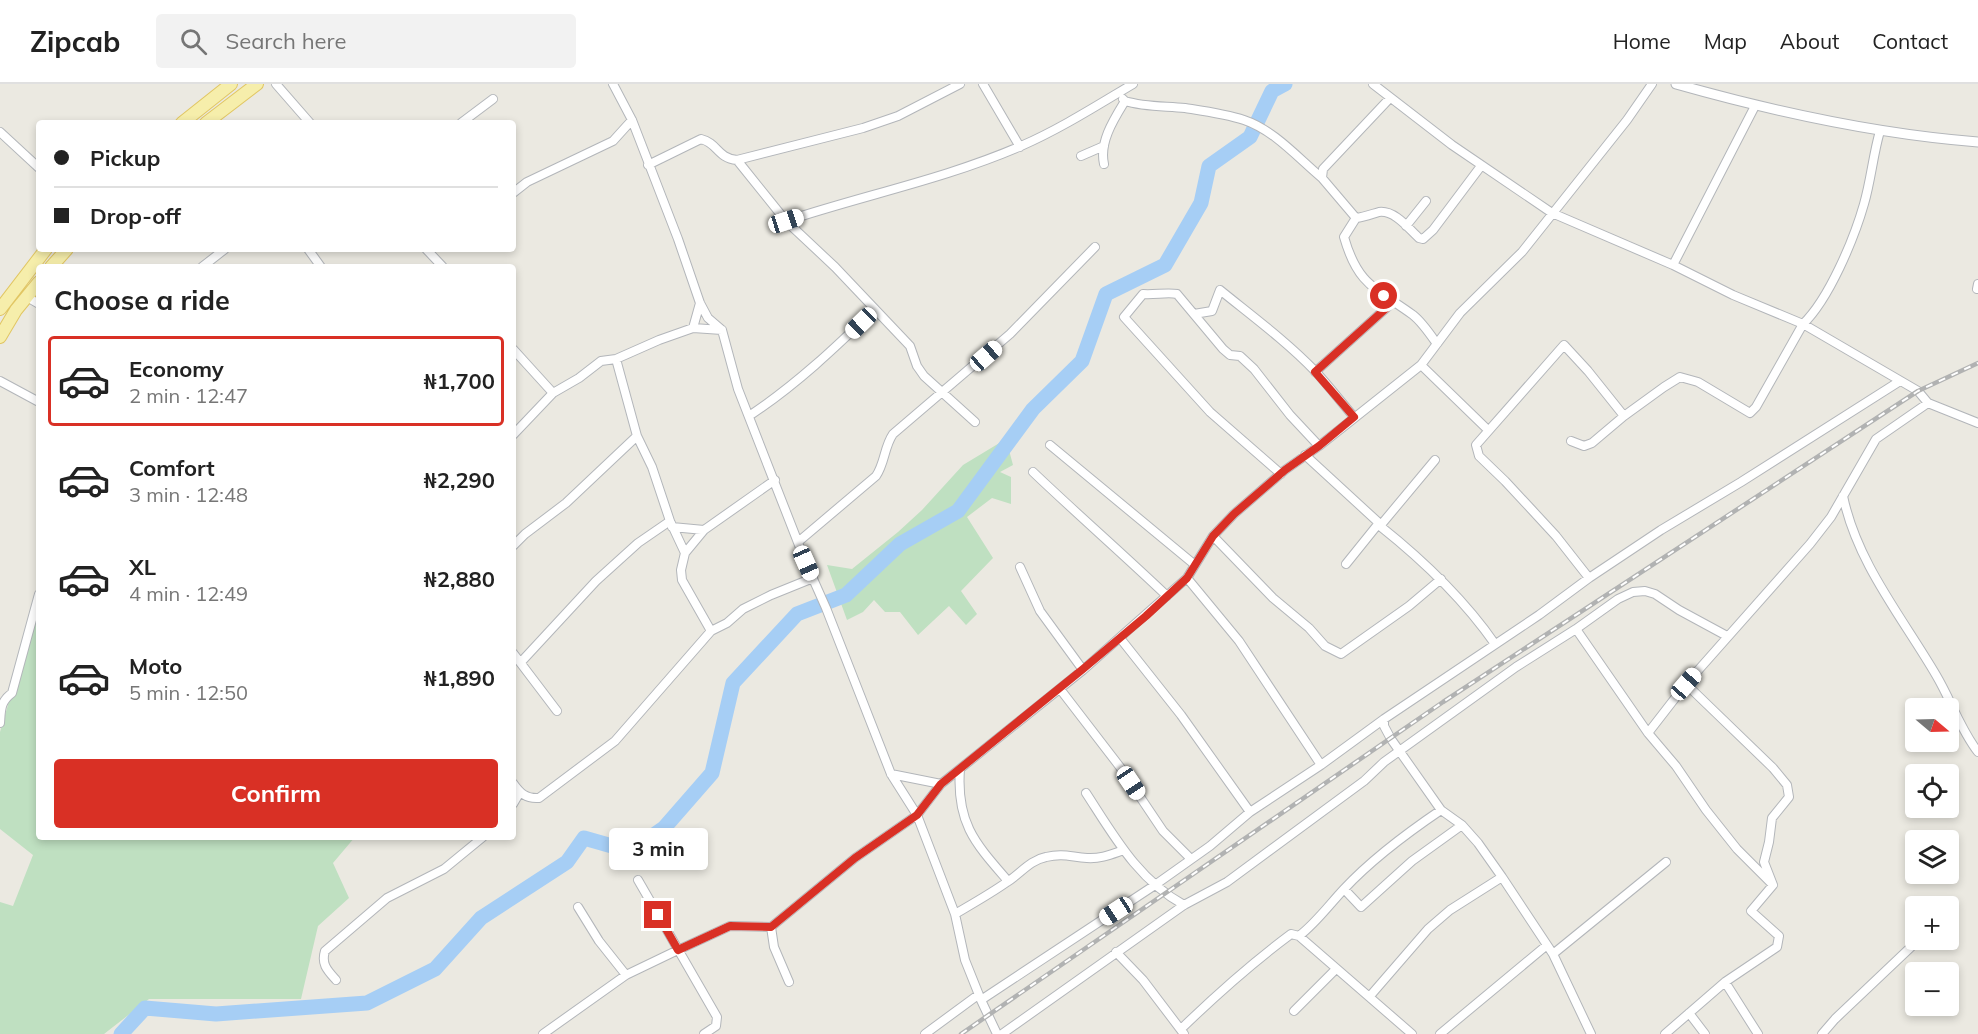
<!DOCTYPE html>
<meta charset="utf-8">
<style>
:root{--surface:#fff;--page:#f2f2f2;--text:#222;--muted:#767676;--line:#e0e0e0;--accent:#d93025}
body{margin:0;font-family:Mulish,sans-serif;background:var(--page);color:var(--text);height:100vh;display:flex;flex-direction:column;font-size:22px;white-space:nowrap}
*{box-sizing:border-box;margin:0}
p{font-size:20px;color:var(--muted)}
.icon{flex:none;width:33px;height:33px;fill:none;stroke:currentColor;stroke-width:2;stroke-linecap:round;stroke-linejoin:round}
.map{position:relative;flex:1;overflow:hidden}
.details{position:absolute;left:36px;top:180px;width:480px;height:576px;display:flex;flex-direction:column;background:var(--surface);border-radius:6px;box-shadow:0 3px 9px #0003}
.details>*{flex:none}
.hud{position:absolute;left:36px;top:36px;width:480px;height:132px;border-radius:6px;box-shadow:0 3px 9px #0003;display:grid;align-content:center;height:132px;padding:0 18px;background:var(--surface)}
.needle{width:39px;rotate:109deg}
.buttons{position:absolute;left:1905px;top:614px;display:grid;gap:12px}
.buttons a{display:grid;place-items:center;width:54px;height:54px;border-radius:6px;background:var(--surface);box-shadow:0 3px 9px #0003;font-size:30px}
.end{position:absolute;width:27px;height:27px;margin:-14px;border:8px solid #d93025;background:#fff;box-shadow:0 0 0 3px #fff}
.from{border-radius:50%}
.bubble{position:absolute;height:42px;border-radius:6px;background:var(--surface);box-shadow:0 3px 9px #0003;font-size:20px;font-weight:700;line-height:42px;text-align:center}
.car{position:absolute;width:18px;height:36px;margin:-18px -9px;border-radius:8px;box-shadow:0 0 4px 2px #0007;background:linear-gradient(#fff 24%,#345 0 40%,#fff 0 76%,#345 0 86%,#fff 0)}
.hud b{display:flex;align-items:center;gap:21px;height:57px;font-size:22px}
.hud b+b{border-top:2px solid var(--line)}
.hud i{width:15px;height:15px;background:var(--text)}
ul{padding:0;list-style:none}
li{display:flex;align-items:center;gap:18px;height:90px;margin:0 12px 9px;padding:0 6px;border:3px solid transparent;border-radius:6px}
li div{flex:1}
li b{display:block;font-size:22px}
li em{font-style:normal;font-weight:700}
li.current{border-color:var(--accent)}
li>.icon{width:54px;height:54px;stroke-width:1.5}
h2{padding:0 18px;font-size:27px;line-height:72px}
.button{display:flex;gap:12px;margin-top:auto;padding:12px 18px}
.button a{flex:1;height:69px;border-radius:6px;background:var(--accent);color:#fff;font-size:24px;font-weight:700;line-height:69px;text-align:center}
header{display:flex;align-items:center;gap:36px;box-sizing:border-box;height:84px;padding:0 30px;background:var(--surface);border-bottom:2px solid var(--line)}
header strong{font-size:28px}
nav{display:flex;gap:33px;margin-inline-start:auto;font-size:21px}
.search{width:420px;height:54px;background:var(--page);display:flex;align-items:center;gap:15px;box-sizing:border-box;padding:0 21px;border-radius:6px;color:var(--muted);font-size:22px}
.map>svg:first-child{display:block}
.green{fill:#bfe0c1}
.lines{fill:none;stroke-linecap:round;stroke-linejoin:round}
.river{stroke:#a6cef5;stroke-width:15}
.minor-casing{stroke:#b3b6ba;stroke-width:10}
.tertiary-casing{stroke:#b3b6ba;stroke-width:11}
.primary-casing{stroke:#e1c663;stroke-width:14}
.minor{stroke:#fff;stroke-width:8}
.tertiary{stroke:#fff;stroke-width:9}
.primary{stroke:#f6eeab;stroke-width:12}
.rail-casing{stroke:#b1b2b2;stroke-width:4.5}
.rail{stroke:#fff;stroke-width:2;stroke-dasharray:7;stroke-linecap:butt}
.route{stroke:#d93025;stroke-width:8}
</style>
<header>
<strong>Zipcab</strong>
<div class="search"><svg class="icon" aria-label="search" viewBox="0 0 24 24"><circle cx="10" cy="10" r="6"/><path d="M15 15l6 6"/></svg>Search here</div>
<nav><a>Home</a><a>Map</a><a>About</a><a>Contact</a></nav>
</header>
<div class="map">
<svg width="1978" height="950" viewBox="0 0 1978 950">
<rect width="100%" height="100%" fill="#ebe9e1"/>
<path class="green" d="M1006,355l7,26 -13,7 11,5v27l-19,-6 -25,19 26,41 -32,33 16,23 -11,11 -17,-19 -31,29 -18,-23h-15l-11,-12 -11,12 -16,8 -20,-55 25,4 46,-37 24,-22 41,-45z
M39,516v237h316l-22,26 16,35 -31,28 -17,73h-152l-45,35h-104v-132l13,4 20,-51 -33,-26v-97z"/>
<g class="lines">
<path class="river" d="M121,950l24,-26 71,6 151,-11 68,-34 46,-51 86,-56 17,-24 35,10 22,-4 23,-16 48,-55 21,-90 64,-69 49,-19 54,-51 58,-33 75,-102 49,-48 24,-67 59,-29 36,-62 8,-37 41,-29 22,-46 13,-7"/>
<g class="minor-casing">
<path id="minor" d="M276,0l34,39
M613,0l19,36 46,119 22,64 8,15 14,12 16,59 68,174 20,45 65,166 26,41 38,99 10,46 16,40 16,34
M983,0l37,63
M1373,0l79,61 100,68 121,52 60,30 70,29 115,67 10,12 50,20
M1390,14l-67,71 -1,9 34,40 -12,19c14,49 32,51 69,78 9,7 17,19 24,29
M1125,17c19,6 40,5 60,7 19,3 41,6 59,12 30,10 54,38 78,58
M461,39l32,-24
M0,48l39,36
M1081,72l23,-10
M737,76l49,61 49,46 75,79 7,20 7,10 51,46
M1104,80c-5,-22 10,-45 21,-63l-2,-2
M648,81l53,-26c17,4 16,19 36,21l126,-32 35,-12 62,-32
M513,109l14,-11 86,-41 19,-21
M1356,134c8,-1 16,-4 23,-6 16,-2 30,17 40,26l4,1 10,-9 48,-64
M786,137c78,-26 159,-42 235,-75 39,-17 75,-40 112,-62
M1406,142l20,-25
M308,165l13,18
M426,165l17,18
M1673,181l82,-159
M202,183l23,-18
M1977,205l1,-5
M27,213l12,7
M1194,230l18,-3 8,-21c32,26 66,51 95,81 14,15 26,31 39,46
M693,244l7,-25
M513,265l40,44
M616,275l21,77 15,31 18,54 15,32 -4,17 1,10 29,51
M1421,281l67,65
M1315,288l78,-70
M0,297l39,21
M749,332c47,-31 87,-69 126,-107
M513,351l40,-42 26,-15 22,-17 15,-2 43,-19 34,-12 29,2
M1571,357l13,5 8,-3 32,-27
M1050,361l145,120
M1305,371l74,68 1,3c44,35 83,72 115,118
M1033,388c44,42 90,82 134,124
M1281,390l-71,-62 -86,-95 19,-23c11,1 25,-2 34,0l46,55 7,6 10,1 14,13 36,46 29,31
M1843,412c14,67 59,121 93,179 15,25 24,54 42,77
M1380,442l55,-66
M672,443l32,3 71,-50
M1213,452l60,62 36,30 16,18 16,8 68,-48 32,-27
M798,458l78,-66c9,-13 8,-29 17,-42l117,-100 85,-87
M513,462l12,-12 41,-31 71,-67
M685,469l19,-23
M1346,480l33,-41
M1020,483l20,44 43,59
M1187,494l52,63 82,124
M1589,494l-33,-42 -24,-26 -27,-29 -26,-25 -3,-11 88,-100 24,26 36,45 40,-29 16,-10 18,5 52,31 6,-6 47,-83c26,-25 51,-85 61,-120 7,-24 9,-49 16,-73
M1576,545l42,-30 15,-7 12,-1 10,3 24,16 48,26
M1120,554l61,77 69,97
M513,569l44,58
M521,578l75,-81 42,-38 32,-22
M1060,605l60,78 43,64 28,28
M0,639c1,-13 0,-21 12,-30l27,-99
M1648,649l38,-49 124,-140 21,-27 45,-78 52,-36
M960,685c-4,54 15,74 48,112
M891,690l50,10
M513,699c7,10 13,16 26,15l76,-57 96,-110 16,-8 16,-14 28,-14 42,-17
M1086,709c28,43 52,87 98,112
M513,720l7,-12
M638,796l79,137 -1,9 -12,8
M1344,805l17,18 51,-46 50,-36
M578,823l21,34 27,34
M955,830c17,-10 35,-20 52,-32 13,-8 23,-22 39,-25 17,-4 25,0 41,1 14,1 25,-4 37,-8
M771,843l3,20 15,35
M1299,852l113,98
M1116,868l27,28 41,54
M1553,870l113,-92
M336,896c-9,-10 -15,-16 -11,-29l62,-53 57,-29 39,-32
M1725,898l33,52
M1370,912l58,-67 22,-19 52,-33
M981,916l174,-115 55,-39 40,-34 71,-47 63,-46
M1294,927l42,-42
M1689,929l16,21
M1181,945c35,-34 71,-66 110,-95l8,2c17,-13 30,-31 45,-47 28,-30 63,-56 97,-79
M543,950l83,-59 52,-25 52,-24 41,1 84,-69 62,-43 24,-31 142,-114 104,-92 26,-42 21,-22 51,-44 34,-24 102,-81 39,-52 62,-61 105,-132 25,-36
M925,950l53,-39
M1002,950l182,-129 43,-23 137,-101 20,-19 132,-95 60,-38 72,104 28,33 30,44 31,39 36,36
M1440,950l107,-89
M1591,950l-38,-80 -51,-77 -24,-34 -16,-18 -21,-15 -50,-71 -7,-13v-7l155,-104 50,-37 72,-48 80,-48 159,-101
M1665,950l60,-52 52,-35 2,-11 -28,-25 22,-26 -9,-23 5,-20 3,-24 17,-21 -2,-12 -14,-17 -87,-84
M1822,950l13,-15 77,-73"/>
</g>
<g class="tertiary-casing">
<path id="tertiary" d="M1676,0c99,28 199,50 302,58"/>
</g>
<g class="primary-casing">
<path id="primary" d="M182,39l49,-39
M206,39l51,-39
M51,183l16,-18
M0,225l46,-60
M0,253l16,-27 23,-28"/>
</g>
<use href="#minor" class="minor"/>
<use href="#tertiary" class="tertiary"/>
<use href="#primary" class="primary"/>
<g class="rail-casing">
<path id="rail" d="M961,950l482,-332 475,-311 60,-28"/>
</g>
<use href="#rail" class="rail"/>
</g>
<g class="lines">
<path class="route" d="M658,831l20,35 52,-24 41,1 84,-69 62,-43 24,-31 142,-115 63,-53 41,-38 26,-42 21,-22 51,-44 34,-24 35,-29 -39,-45 78,-70 -9,-6"/>
</g>
</svg>
<div class="buttons">
<a><svg class="needle" viewBox="-14 -14 28 28"><path d="M0-13l5 13h-10z" fill="#e53935"/><path d="M0 13l5-13h-10z" fill="#767676"/></svg></a>
<a><svg class="icon" aria-label="locate" viewBox="0 0 24 24"><circle cx="12" cy="12" r="6"/><path d="M12 2v4M12 18v4M2 12h4M18 12h4"/></svg></a>
<a><svg class="icon" aria-label="layers" viewBox="0 0 24 24"><path d="M12 4l9 5-9 5-9-5zM3 14l9 5 9-5"/></svg></a>
<a>+</a>
<a>−</a>
</div>
<i class="end from" style="left:1384px;top:212px"></i>
<i class="end" style="left:658px;top:831px"></i>
<div class="bubble" style="left:609px;top:744px;width:99px">3 min</div>
<i class="car" style="left:786px;top:137px;rotate:72deg"></i>
<i class="car" style="left:861px;top:239px;rotate:226deg"></i>
<i class="car" style="left:986px;top:272px;rotate:49deg"></i>
<i class="car" style="left:806px;top:479px;rotate:156deg"></i>
<i class="car" style="left:1686px;top:600px;rotate:41deg"></i>
<i class="car" style="left:1131px;top:699px;rotate:146deg"></i>
<i class="car" style="left:1116px;top:827px;rotate:237deg"></i>
<div class="hud">
<b><i class="from"></i>Pickup</b>
<b><i></i>Drop-off</b>
</div>
<section class="details">
<h2>Choose a ride</h2>
<ul>
<li class="current"><svg class="icon" aria-label="car" viewBox="0 0 24 24"><path d="M5 17H2v-5l4-1 3-4h7l3 4 3 1v5h-3M9 17h6M6 11h13"/><circle cx="7" cy="17" r="2"/><circle cx="17" cy="17" r="2"/></svg><div><b>Economy</b><p>2 min · 12:47</p></div><em>₦1,700</em></li>
<li><svg class="icon" aria-label="car" viewBox="0 0 24 24"><path d="M5 17H2v-5l4-1 3-4h7l3 4 3 1v5h-3M9 17h6M6 11h13"/><circle cx="7" cy="17" r="2"/><circle cx="17" cy="17" r="2"/></svg><div><b>Comfort</b><p>3 min · 12:48</p></div><em>₦2,290</em></li>
<li><svg class="icon" aria-label="car" viewBox="0 0 24 24"><path d="M5 17H2v-5l4-1 3-4h7l3 4 3 1v5h-3M9 17h6M6 11h13"/><circle cx="7" cy="17" r="2"/><circle cx="17" cy="17" r="2"/></svg><div><b>XL</b><p>4 min · 12:49</p></div><em>₦2,880</em></li>
<li><svg class="icon" aria-label="car" viewBox="0 0 24 24"><path d="M5 17H2v-5l4-1 3-4h7l3 4 3 1v5h-3M9 17h6M6 11h13"/><circle cx="7" cy="17" r="2"/><circle cx="17" cy="17" r="2"/></svg><div><b>Moto</b><p>5 min · 12:50</p></div><em>₦1,890</em></li>
</ul>
<div class="button"><a>Confirm</a></div>
</section>
</div>
